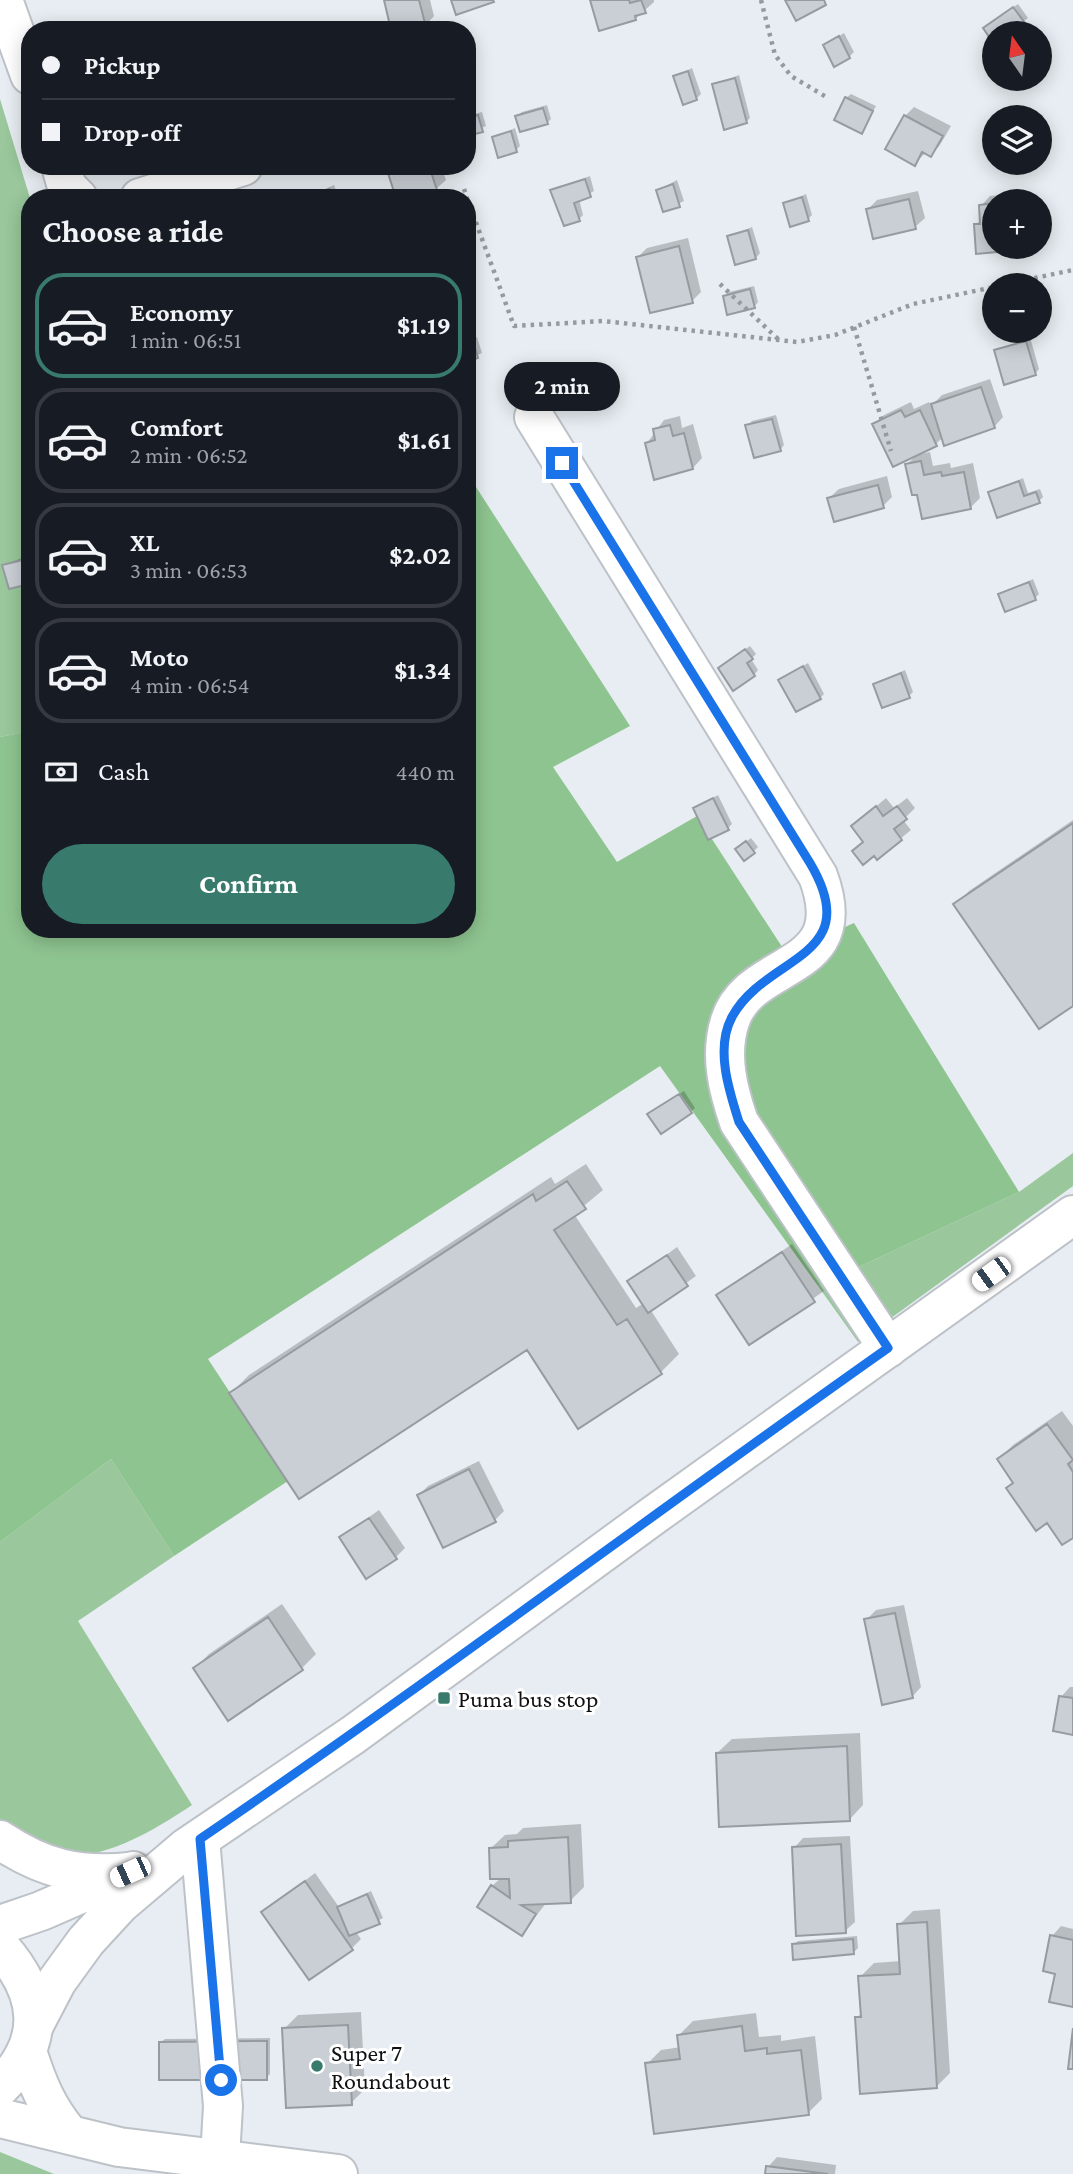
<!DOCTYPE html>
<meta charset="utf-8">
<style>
:root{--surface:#171b24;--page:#242831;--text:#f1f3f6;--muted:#9ea1a6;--line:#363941;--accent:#387a6b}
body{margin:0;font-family:"Crimson Pro",serif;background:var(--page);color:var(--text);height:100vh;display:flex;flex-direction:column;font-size:26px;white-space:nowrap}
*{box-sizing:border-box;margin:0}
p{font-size:23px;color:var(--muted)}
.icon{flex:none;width:38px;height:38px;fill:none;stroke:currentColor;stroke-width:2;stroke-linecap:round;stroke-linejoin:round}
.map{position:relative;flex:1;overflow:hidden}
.details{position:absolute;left:21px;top:189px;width:455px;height:749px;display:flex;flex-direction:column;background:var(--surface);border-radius:28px;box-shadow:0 4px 18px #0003}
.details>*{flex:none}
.guide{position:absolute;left:21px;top:21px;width:455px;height:154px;border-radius:28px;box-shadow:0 4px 18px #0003;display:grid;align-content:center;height:154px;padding:0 21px;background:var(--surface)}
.needle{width:46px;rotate:346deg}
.tools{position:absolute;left:982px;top:21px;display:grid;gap:14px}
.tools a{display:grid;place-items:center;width:70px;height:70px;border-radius:50%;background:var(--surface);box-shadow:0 4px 18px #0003;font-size:35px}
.end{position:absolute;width:32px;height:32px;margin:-16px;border:9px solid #1a73e8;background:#fff;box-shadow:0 0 0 4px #fff}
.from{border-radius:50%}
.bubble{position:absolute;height:49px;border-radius:24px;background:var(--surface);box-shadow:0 4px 18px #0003;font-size:23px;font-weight:700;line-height:49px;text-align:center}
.car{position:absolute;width:21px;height:42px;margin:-21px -10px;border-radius:9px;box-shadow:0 0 5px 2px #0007;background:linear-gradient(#fff 24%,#345 0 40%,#fff 0 76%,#345 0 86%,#fff 0)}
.guide b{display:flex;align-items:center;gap:24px;height:66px;font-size:26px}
.guide b+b{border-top:2px solid var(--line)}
.guide i{width:18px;height:18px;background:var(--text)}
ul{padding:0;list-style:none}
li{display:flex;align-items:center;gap:21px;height:105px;margin:0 14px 10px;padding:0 7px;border:4px solid var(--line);border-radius:28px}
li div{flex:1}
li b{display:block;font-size:26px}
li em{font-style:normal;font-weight:700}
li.on{border-color:var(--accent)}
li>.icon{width:63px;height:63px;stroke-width:1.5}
h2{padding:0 21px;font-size:32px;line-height:84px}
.pay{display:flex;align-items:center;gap:18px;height:77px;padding:0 21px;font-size:26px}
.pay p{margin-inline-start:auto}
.primary-button{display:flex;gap:14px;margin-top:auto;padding:14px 21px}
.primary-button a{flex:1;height:80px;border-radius:42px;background:var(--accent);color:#fff;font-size:28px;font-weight:700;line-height:80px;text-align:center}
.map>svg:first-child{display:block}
.green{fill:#9ac79b}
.forest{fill:#8ec48f}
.shadow{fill:#0003}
.building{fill:#cacfd5;stroke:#969ba0;stroke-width:2}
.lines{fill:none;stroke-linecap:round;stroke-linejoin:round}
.minor-casing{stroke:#bdc2c8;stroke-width:42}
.major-casing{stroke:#bdc2c8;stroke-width:42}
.highway-casing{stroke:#bdc2c8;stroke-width:42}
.path{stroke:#969a9e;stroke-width:4.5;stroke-dasharray:3.5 5;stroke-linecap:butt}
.minor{stroke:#fff;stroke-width:38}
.major{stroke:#fff;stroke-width:38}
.highway{stroke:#fff;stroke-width:38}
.route{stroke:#1a73e8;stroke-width:9}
.poi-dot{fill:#387a6b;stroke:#fff;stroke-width:2.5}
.labels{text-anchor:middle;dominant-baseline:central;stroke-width:6;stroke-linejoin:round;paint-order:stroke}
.poi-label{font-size:24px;fill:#0f1012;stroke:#fff;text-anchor:start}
</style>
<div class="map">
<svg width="1073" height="2174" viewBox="0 0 1073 2174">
<rect width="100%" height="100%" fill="#e7edf2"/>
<path class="green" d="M0,99l30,99v533l-30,6z
M1073,1153v33l-215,156 -40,-56 201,-94z
M111,1459l63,97 -96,65 114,184c-30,20 -82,53 -119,49 -24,-3 -49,-13 -73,-20v-292z
M0,2152l54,22h-54z"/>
<path class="forest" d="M467,473l163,253 -77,41 64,95 80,-46 89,137 68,-30 165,269 -201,94 -158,-220 -452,293 80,122 -114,75 -63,-97 -111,83v-805l30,-6v198h437z"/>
<path class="shadow" d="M387,0h43l4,16 -9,10 -32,4z
M591,0h63v2l-19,17z
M1018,4l10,14 -20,15h-14v8l-5,-17z
M844,33l10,19 -5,5 -24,-12z
M692,68l9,26 -5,5 -21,-22z
M739,75l11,43 -4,4 -32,-37z
M851,94l25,12 -14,25 -16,-33z
M547,105l4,14 -4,4 -30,-7 5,-4z
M914,107l37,19 -11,19 -9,10 -5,-3 -11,12 -10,-48z
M482,112l4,14 -19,8v-18z
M515,128l5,18 -4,4 -22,-12z
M394,166h47l5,14 -10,9 -47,-18z
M590,176l4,15 -15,8 4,16 -4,4 -27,-29z
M677,180l7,21 -19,9 -7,-20z
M334,185l5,13h-32l2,-2z
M918,191l7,27 -10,9 -47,-18 9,-9z
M806,194l6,21 -4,4 -23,-15z
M1013,194l1,7h-20v46h16l-32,5 -3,-27 7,-6 -1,-13 9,-10z
M752,227l8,26 -4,5 -27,-21z
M688,238l13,54 -9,9 -54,-44 9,-9z
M754,286l4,16 -4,5 -29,-11 4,-4z
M468,298l7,31 -8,5v-36z
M477,337l5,16 -15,7v-20z
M1030,337l9,32 -4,5 -39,-23z
M990,379l13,38 -9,10 -51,10 -7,7 -61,-19 9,-10 27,-13 3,7 15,-7 2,4 11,-11z
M776,415l8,30 -4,5 -33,-24 5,-5z
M680,416l2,12 11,-4 9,34 -9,10 -46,-25 17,-23z
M930,452l3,14 17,-3 1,5 22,-5 7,35 -10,10 -51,-15 -12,-29 10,-9z
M887,476l5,21 -9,9 -54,-8 10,-9z
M1023,478l5,15 12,-4 3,8 -4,4 -49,-8z
M27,556l3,11 -1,15 -25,-17z
M1033,579l6,15 -4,4 -35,-4z
M750,646l6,8 -5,5 7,11 -4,5 -30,-11z
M808,663l16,31 -4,4 -39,-18z
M905,670l8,22 -4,4 -34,-12z
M718,795l14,29 -4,4 -33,-20z
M886,798l8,10 13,-10 8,10 -12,12 8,10 -34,28 -24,-32z
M1073,820v184l-118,-99 14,-14z
M751,838l7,9 -4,4 -12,-6z
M684,1091l11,17 -4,4 -37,-2z
M586,1164l17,26 -29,24 62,94 8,-5 -14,-21 47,-35 19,29 -46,33 29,45 -18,18 -83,54 -51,-78 -296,45 18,-18 302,-198 4,7z
M792,1244l32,47 -75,52 -31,-47z
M1062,1411l11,15v110l-58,-55 -16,-22 14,-14z
M479,1461l25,50 -9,9 -76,-25 9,-9z
M379,1510l26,38 -10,10 -54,-21z
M282,1604l34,50 -14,14 -73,50 -34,-50 14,-14z
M904,1605l17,82 -9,10 -46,-77 10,-10z
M1070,1687h3v46l-12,-36z
M860,1733l3,72 -14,15 -132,-67 15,-14z
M581,1824l3,63 -14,14 -23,1 -25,32 -30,-48 10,-9 -12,-28 15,-14 12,-1 6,-6z
M850,1836l5,86 -10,9 -51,-83 9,-10z
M315,1873l24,34 32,-16 12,27 -27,14 5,7 -9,9 -42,29 -46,-65z
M940,1909l10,164 -14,14 -79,-69 5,-6 -2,-35 14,-14 27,-2 -2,-36 14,-14z
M1061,1926l12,3v76l-16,-32 -5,-37z
M857,1936l1,12 -5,5 -60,-8 5,-4z
M361,2012l4,77 -14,14 -67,-74 14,-14z
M756,2013l3,24 22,-2v6l34,-5 7,63 -14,14 -161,-49 14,-14 20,-3 -2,-12 14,-14z
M270,2038v36l-4,4 -106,-35 5,-4z
M777,2157l59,8 -1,9h-68l1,-7z"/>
<path class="building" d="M384,0h35l7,27 -35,3z
M451,0h42l1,2 -38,13z
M590,0h39l1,3 11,-3 5,13 -11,3 1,4 -37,11z
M785,0h39l2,5 -30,16z
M1013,7l12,16 -14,10h-17v11l-11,-16z
M839,36l11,22 -16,9 -11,-22z
M688,71l9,29 -14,5 -10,-29z
M735,78l12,45 -23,7 -12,-46z
M845,97l28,14 -11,23 -28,-14z
M543,108l5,16 -28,8 -5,-16z
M478,115l5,17 -16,4v-18z
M904,115l39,21 -12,21 -9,-5 -7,14 -30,-17z
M511,131l6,21 -19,6 -6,-21z
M400,166h29l8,24 -24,8h-17l-9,-28z
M585,179l6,18 -17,6 6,18 -16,5 -14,-36z
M673,184l7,23 -17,5 -7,-22z
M329,189l4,9h-26z
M802,197l7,24 -19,6 -7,-24z
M909,199l7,30 -43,10 -7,-30z
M994,203v44h14v4l-32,3 -2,-30h6l-1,-19z
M748,230l8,29 -21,6 -8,-29z
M679,246l14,57 -43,10 -14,-56z
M750,289l5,19 -28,7 -4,-19z
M473,341l5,17 -11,4v-20z
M1026,341l10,34 -32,10 -10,-35z
M981,387l14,41 -51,18 -13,-42z
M901,410l4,7 15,-7 17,36 -44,21 -21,-43z
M772,419l9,32 -27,7 -9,-33z
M670,425l3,11 11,-3 9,36 -39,11 -9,-37 10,-3 -2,-11z
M921,461l3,14 17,-3 1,4 22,-4 7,37 -49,10 -5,-24h-5l-7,-31z
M1019,481l5,15 12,-4 4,11 -43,15 -9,-26z
M878,485l6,23 -50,14 -7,-24z
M23,560l6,24 -20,5 -7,-24z
M1029,582l7,18 -31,12 -7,-18z
M745,649l8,10 -6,4 8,13 -22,15 -15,-23z
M803,666l18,33 -25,13 -18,-32z
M901,673l9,25 -28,10 -9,-24z
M713,798l16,32 -21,10 -15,-32z
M876,806l7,10 14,-10 10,13 -13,10 8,11 -25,20 -3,-4 -11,9 -11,-14 11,-9 -12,-16z
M1073,823v183l-34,23 -86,-125z
M746,841l9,12 -11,8 -9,-12z
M679,1094l13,19 -31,21 -14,-20z
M567,1181l19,28 -32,21 63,95 10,-6 35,55 -84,55 -51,-79 -228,149 -70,-106 304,-199 3,7z
M782,1252l33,50 -66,43 -33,-50z
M667,1255l21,31 -40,27 -21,-32z
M1047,1424l26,36 -5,4 5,8v66l-11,7 -15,-22 -11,8 -30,-43 7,-5 -16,-24z
M469,1469l27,53 -53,26 -26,-53z
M369,1518l28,41 -31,20 -27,-42z
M895,1613l18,85 -31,7 -18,-86z
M268,1617l35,53 -75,51 -35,-53z
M1059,1696l14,2v37l-20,-4z
M847,1746l3,75 -131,6 -3,-74z
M568,1837l3,66 -50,2 15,9 -14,22 -45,-29 14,-22 19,13 -1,-19h-19l-1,-31 19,-1v-6z
M841,1844l5,89 -50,3 -4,-89z
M305,1881l48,69 -44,30 -48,-68z
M367,1894l13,30 -31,12 -12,-29z
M927,1922l10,166 -77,6 -5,-77h6l-3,-41 42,-2 -3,-50z
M1050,1935l23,5v67l-24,-5 6,-28 -12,-3z
M853,1939l1,15 -61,6 -1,-16z
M348,2025l4,80 -66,3 -4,-80z
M742,2026l3,25 22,-3v6l34,-4 8,65 -155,19 -9,-71 35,-4 -3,-24z
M1073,2028v41h-5z
M267,2041v39h-108v-38z
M766,2166l62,8h-63z"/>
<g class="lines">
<g class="minor-casing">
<path id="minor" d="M3,0l27,75
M61,166l6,21 11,11
M140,198l103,-32
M534,417l284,459c37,99 -68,81 -88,145 -11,34 -2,69 9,101l149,226
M200,1839l23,267 -3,52"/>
</g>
<g class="major-casing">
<path id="major" d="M0,1925l41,-14 92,-40
M34,2025l23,-44 29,-40 34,-37 66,-56 167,-113 301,-220 419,-300
M27,2051c10,32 20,57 42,83
M0,2118l119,29 219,27"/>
</g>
<g class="highway-casing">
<path id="highway" d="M0,1840c44,29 78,37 130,32
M0,1947c42,47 47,94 0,140"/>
</g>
<path class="path" d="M761,0l14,55 16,21 37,22
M464,189l3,9
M467,198l47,128 89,-5 194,21 38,-7 78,-31 81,-17
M720,284l58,55
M1001,285l72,-15
M854,327l37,124"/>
<use href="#minor" class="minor"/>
<use href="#major" class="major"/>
<use href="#highway" class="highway"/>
</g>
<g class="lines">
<path class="route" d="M221,2080l-21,-241c233,-159 458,-329 688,-491l-149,-226c-10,-31 -24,-74 -7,-105 33,-62 135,-58 78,-154l-248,-400"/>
</g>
<g class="poi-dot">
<rect x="437" y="1691" width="14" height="14" rx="3.5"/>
<circle cx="317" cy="2066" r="7"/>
</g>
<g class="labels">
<g class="poi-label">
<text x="458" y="1698">Puma bus stop</text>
<text x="331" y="2052">Super 7<tspan x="331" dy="28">Roundabout</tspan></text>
</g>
</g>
</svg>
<div class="tools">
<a><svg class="needle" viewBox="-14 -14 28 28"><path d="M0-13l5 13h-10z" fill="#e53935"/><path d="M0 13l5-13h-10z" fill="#9ea1a6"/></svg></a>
<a><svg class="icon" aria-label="layers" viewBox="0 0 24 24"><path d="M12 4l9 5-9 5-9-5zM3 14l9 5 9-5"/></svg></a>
<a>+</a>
<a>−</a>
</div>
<i class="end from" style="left:221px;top:2080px"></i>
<i class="end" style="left:562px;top:463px"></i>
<div class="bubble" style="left:504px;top:362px;width:116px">2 min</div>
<i class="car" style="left:991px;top:1274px;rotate:234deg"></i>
<i class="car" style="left:130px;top:1872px;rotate:246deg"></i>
<div class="guide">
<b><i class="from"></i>Pickup</b>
<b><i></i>Drop-off</b>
</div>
<section class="details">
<h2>Choose a ride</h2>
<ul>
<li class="on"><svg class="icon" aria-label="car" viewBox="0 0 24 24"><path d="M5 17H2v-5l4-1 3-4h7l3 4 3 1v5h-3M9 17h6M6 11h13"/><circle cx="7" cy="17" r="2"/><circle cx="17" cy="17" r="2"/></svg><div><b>Economy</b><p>1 min · 06:51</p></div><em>$1.19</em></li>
<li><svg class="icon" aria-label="car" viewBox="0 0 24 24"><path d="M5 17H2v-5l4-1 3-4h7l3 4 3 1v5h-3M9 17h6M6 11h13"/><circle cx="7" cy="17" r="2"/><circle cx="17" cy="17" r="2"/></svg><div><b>Comfort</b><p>2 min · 06:52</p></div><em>$1.61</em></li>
<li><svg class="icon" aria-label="car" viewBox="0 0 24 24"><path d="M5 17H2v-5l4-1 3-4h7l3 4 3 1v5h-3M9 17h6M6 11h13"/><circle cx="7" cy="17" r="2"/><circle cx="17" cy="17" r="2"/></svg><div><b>XL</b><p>3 min · 06:53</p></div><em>$2.02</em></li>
<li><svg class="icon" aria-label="car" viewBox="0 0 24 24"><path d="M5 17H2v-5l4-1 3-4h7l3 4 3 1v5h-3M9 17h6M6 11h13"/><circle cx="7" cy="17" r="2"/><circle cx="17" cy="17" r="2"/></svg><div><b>Moto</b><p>4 min · 06:54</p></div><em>$1.34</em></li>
</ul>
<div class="pay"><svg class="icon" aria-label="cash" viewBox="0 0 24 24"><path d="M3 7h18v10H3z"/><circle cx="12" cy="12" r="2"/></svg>Cash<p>440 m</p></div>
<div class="primary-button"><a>Confirm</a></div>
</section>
</div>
